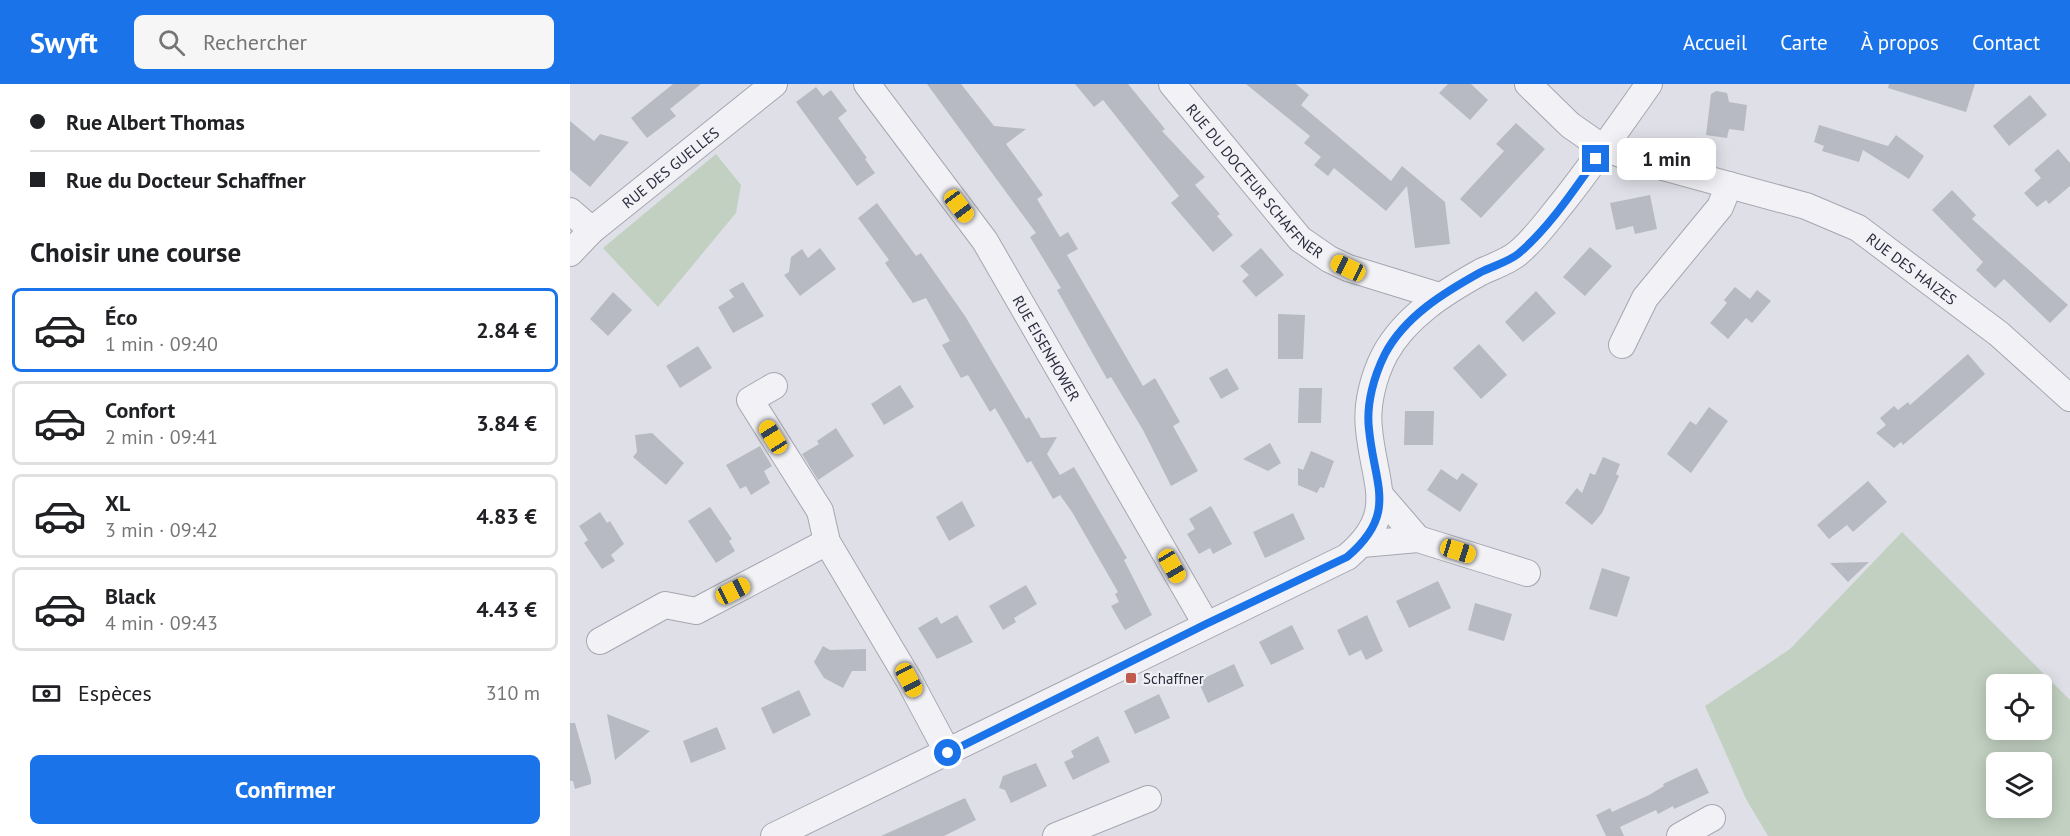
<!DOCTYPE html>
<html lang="fr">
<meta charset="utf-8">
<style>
:root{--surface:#fff;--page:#f6f6f6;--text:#202124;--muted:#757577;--line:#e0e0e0;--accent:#1a73e8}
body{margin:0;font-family:"PT Sans",sans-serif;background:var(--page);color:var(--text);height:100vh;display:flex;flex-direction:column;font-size:22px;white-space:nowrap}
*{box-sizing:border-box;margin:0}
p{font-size:20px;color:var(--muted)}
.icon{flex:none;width:33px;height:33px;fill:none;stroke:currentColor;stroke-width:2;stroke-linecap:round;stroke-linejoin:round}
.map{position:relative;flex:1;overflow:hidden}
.sheet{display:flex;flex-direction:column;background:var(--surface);width:570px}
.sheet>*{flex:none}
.guide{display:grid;align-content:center;height:132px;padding:0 30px;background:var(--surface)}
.fabs{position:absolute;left:1416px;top:590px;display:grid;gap:12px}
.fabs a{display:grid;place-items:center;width:66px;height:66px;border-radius:9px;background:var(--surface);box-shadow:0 3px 15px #0003;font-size:30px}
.end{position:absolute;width:27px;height:27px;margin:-14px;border:8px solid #1a73e8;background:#fff;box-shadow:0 0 0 3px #fff}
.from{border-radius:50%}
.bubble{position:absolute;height:42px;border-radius:9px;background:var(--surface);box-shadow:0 3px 15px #0003;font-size:20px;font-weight:700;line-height:42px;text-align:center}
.car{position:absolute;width:18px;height:36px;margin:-18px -9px;border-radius:8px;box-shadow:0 0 4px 2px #0007;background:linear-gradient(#f5c518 24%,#345 0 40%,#f5c518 0 76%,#345 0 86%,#f5c518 0)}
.guide b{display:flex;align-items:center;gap:21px;height:57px;font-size:22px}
.guide b+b{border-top:2px solid var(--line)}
.guide i{width:15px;height:15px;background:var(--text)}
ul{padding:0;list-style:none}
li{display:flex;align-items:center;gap:18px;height:84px;margin:0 12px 9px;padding:0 18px;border:3px solid var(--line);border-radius:9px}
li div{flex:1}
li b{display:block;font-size:22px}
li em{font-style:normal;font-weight:700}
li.active{border-color:var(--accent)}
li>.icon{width:54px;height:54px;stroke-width:1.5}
h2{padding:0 30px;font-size:27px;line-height:72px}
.pay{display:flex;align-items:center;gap:15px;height:66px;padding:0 30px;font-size:22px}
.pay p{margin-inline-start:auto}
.action{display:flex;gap:12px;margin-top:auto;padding:12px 30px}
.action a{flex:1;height:69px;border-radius:9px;background:var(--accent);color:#fff;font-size:24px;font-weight:700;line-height:69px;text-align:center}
header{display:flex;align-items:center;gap:36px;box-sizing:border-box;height:84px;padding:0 30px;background:var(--accent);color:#fff}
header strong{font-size:28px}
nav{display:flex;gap:33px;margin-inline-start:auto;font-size:21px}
.search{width:420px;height:54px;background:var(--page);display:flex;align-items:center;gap:15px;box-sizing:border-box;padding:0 21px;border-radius:9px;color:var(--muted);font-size:22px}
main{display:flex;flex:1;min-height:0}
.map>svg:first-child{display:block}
.green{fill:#c1d0c1;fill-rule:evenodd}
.building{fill:#b7b9c3}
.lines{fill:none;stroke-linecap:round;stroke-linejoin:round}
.minor-casing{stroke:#a5a6b1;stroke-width:28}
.minor{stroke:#f2f2f6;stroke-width:26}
.route{stroke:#1a73e8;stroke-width:8}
.poi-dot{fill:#c15b50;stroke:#eff0f5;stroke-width:2}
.labels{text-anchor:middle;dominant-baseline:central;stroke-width:4.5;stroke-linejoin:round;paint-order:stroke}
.street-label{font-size:15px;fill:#2a2c3d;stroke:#eff0f5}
.poi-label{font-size:15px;fill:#2a2c3d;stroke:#eff0f5;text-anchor:start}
</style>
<header>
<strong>Swyft</strong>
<div class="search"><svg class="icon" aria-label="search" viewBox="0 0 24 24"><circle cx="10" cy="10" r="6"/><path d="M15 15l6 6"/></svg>Rechercher</div>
<nav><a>Accueil</a><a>Carte</a><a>À propos</a><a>Contact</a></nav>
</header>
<main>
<section class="sheet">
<div class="guide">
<b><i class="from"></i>Rue Albert Thomas</b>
<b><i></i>Rue du Docteur Schaffner</b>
</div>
<h2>Choisir une course</h2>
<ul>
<li class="active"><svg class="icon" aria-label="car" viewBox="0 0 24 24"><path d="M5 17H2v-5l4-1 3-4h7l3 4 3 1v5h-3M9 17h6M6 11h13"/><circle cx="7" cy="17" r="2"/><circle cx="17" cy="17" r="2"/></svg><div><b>Éco</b><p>1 min · 09:40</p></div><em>2.84 €</em></li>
<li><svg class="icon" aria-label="car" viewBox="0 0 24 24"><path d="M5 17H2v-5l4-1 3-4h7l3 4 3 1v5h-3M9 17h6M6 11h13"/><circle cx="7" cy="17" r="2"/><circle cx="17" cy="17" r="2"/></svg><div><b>Confort</b><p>2 min · 09:41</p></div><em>3.84 €</em></li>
<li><svg class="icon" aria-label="car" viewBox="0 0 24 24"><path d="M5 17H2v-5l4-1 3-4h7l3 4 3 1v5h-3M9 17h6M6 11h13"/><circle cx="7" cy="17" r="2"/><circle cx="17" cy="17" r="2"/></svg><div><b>XL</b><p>3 min · 09:42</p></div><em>4.83 €</em></li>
<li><svg class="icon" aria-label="car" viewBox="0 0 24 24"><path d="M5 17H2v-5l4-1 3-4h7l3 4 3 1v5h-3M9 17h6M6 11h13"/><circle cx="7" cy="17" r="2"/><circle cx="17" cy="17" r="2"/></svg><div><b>Black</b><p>4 min · 09:43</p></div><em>4.43 €</em></li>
</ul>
<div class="pay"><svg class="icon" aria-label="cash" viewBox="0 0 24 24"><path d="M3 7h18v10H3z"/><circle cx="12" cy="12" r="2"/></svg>Espèces<p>310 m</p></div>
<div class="action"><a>Confirmer</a></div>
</section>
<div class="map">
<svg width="1500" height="752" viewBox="0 0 1500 752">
<rect width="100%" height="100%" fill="#dfe0e7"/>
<path class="green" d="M146,70l25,31 -5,28 -78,94 -55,-59z
M1332,448l168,168v136h-302l-22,-37 -41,-93 85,-57zM1426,600h46v45h-46zM1426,678h46v45h-46z"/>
<path class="building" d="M103,0h28l-31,25 6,7 -29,22 -16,-20z
M357,0h34l33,42 32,3 -20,15 37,51 -6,4 23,38 8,-5 10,17 -11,6 76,131 12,-8 25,44 -7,4 25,45 -27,15 -28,-56 -32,-53 -4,2 -50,-89 4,-2 -31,-51 6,-4z
M505,0h53l37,45 -3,2 43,46 -10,8 25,29 -3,2 16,19 -20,17 -42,-49 8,-7 -76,-96 -9,7z
M676,0h50l13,11 -8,10 90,76 11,-15 43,36 5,42 -35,4 -8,-62 -21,25 -52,-43 -6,8 -14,-11 7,-8 -17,-14 6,-7z
M878,0h23l17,16 -18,20 -31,-27z
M1319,0h86l-9,28 -78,-24z
M246,3l7,9 8,-6 16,21 -9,7 29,40 -2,1 10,14 -18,13 -61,-84z
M1146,7l11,2 2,9 18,3 -3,26 -15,-2 -2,9 -21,-3 5,-41z
M1460,11l17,20 -38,31 -16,-20z
M0,37l24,20 6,-7 29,8 -39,45 -20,-17z
M946,39l29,26 -64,69 -21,-19 44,-48 -8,-7z
M1249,41l69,21 8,-11 28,21 -15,23 -46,-29 -4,12 -37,-11 2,-5 -10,-4z
M1488,65l12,14v23l-21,18 -3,-4 -9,7 -13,-14 17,-15 -7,-8z
M1382,106l24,25 -4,4 96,86 -18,18 -46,-44 -9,9 -19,-18 7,-8 -51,-52z
M1080,111l7,34 -22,5 -2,-8 -17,4 -6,-27z
M307,119l39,53 5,-3 44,63 61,103 3,-2 12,21 16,-1 -10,17 13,21 14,-8 53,91 -3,2 28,55 -27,15 -14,-24 8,-4 -4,-8 3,-2 -46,-80 -12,-17 -7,4 -22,-38 -4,2 -32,-55 -5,4 -22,-37 -7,3 -19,-33 8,-4 -24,-43 -13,5 -28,-40 4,-3 -31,-42z
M1020,163l22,19 -27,30 -22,-19z
M250,164l16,21 -36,27 -16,-21 5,-3 2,-15 11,-8 6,9z
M691,164l23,27 -28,22 -14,-16 7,-6 -9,-9z
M173,198l21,34 -31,17 -15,-26 16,-10 -5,-7z
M1165,203l15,12 7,-9 14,11 -19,22 -6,-5 -18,21 -18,-16 17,-20 -3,-3z
M966,207l20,22 -33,29 -18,-20z
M43,208l19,18 -24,26 -18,-17z
M708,230l27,1 -2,44h-25z
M909,260l28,31 -26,24 -28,-31z
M128,262l14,22 -32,20 -14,-22z
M1398,270l17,20 -42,37 -40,34 -2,-3 -7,6 -18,-15 10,-8 -6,-7 14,-12 4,4 10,-8 2,3z
M657,284l12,21 -18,10 -12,-21z
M330,301l14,22 -30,18 -13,-21z
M729,304h23l-1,35h-23z
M1139,323l19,14 -37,52 -24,-19 23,-33 6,4z
M835,327h29l-1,34h-29z
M266,344l18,28 -36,24 -16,-26 17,-10 -2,-3z
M82,349l32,30 -18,22 -33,-28 4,-5 -2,-17z
M700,359l11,20 -13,8 -25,-12z
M190,362l12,20 -8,5 6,12 -19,12 -5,-9 -6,3 -14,-24z
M741,367l23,10 -10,27 -4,-1 -3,6 -19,-8v-17l5,2z
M1033,373l17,7 -4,10 3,2 -17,37 -10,12 -27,-22 12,-15 5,5 8,-20 5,2z
M871,385l16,11 5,-7 16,11 -18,28 -33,-22z
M1298,397l19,21 -34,30 -6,-7 -18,14 -12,-14z
M392,417l13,25 -26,15 -13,-24z
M641,422l21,38 -19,10 -3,-6 -11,6 -12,-20 8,-5 -6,-10z
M140,423l22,32 -3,2 6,10 -19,12 -28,-42z
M30,428l7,11 3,-2 14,23 -13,11 4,6 -13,8 -18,-26 4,-3 -9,-14z
M723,429l12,26 -40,19 -12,-26z
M1299,478l-21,20 -18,-19z
M1032,484l28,9 -13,40 -28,-8z
M868,497l13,27 -42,20 -13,-27z
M456,501l11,19 -23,14 2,4 -13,8 -14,-24z
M905,519l37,11 -8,27 -36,-11z
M387,531l16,27 -36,17 -19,-31 19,-11 4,7z
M797,531l16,36 -17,9 -5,-10 -12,6 -12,-26z
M722,541l12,24 -33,16 -12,-23z
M253,562l7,4 36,-1v22h-14l-9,17 -19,-10 -10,-16z
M664,580l10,22 -36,17 -10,-22z
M229,606l12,25 -38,19 -12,-26z
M589,610l11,24 -35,16 -11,-23z
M37,630l43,17 -35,29z
M0,639h5l16,56v5l-16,5 -2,-8h-3z
M147,643l9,22 -35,14 -8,-22z
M528,652l12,26 -37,18 -9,-18 10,-5 -3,-6z
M466,679l11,23 -36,17 -6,-13 -6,-2 4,-12z
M1127,684l12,25 -35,16 -1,-3 -15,8 -2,-4 -36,17 4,9h-18l-10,-21 14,-7 2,4 37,-17 15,-9 -1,-2z
M395,714l11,22 -32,16h-63z"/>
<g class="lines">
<g class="minor-casing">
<g id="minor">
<path id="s1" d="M297,0l118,157 221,383"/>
<path id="s2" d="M602,0l128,155 29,20 19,9 91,28"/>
<path id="s3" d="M958,0l42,41 33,23 38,13 165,45 52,22 141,106 71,64"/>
<path d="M0,127l22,19"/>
<path id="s4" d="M0,169l22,-23 182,-146"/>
<path d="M1052,261l23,-47 75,-91 9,-22"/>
<path d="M204,302l-24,14 70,111 7,31 82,138 39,73"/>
<path d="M810,411l38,44"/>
<path d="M792,460l56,-5 109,34"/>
<path d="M30,557l65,-36 31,6 131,-69"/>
<path d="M204,752l573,-279c52,-44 27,-72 22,-128 -3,-25 5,-54 16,-75 21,-38 60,-62 96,-82 12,-6 27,-10 37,-19 17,-14 31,-34 45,-51 30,-38 58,-78 86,-118"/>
<path d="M486,752l92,-37"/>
<path d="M1110,752l32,-18"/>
</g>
</g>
<use href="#minor" class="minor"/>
</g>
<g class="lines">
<path class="route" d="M378,669l258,-129 141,-67c52,-44 27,-72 22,-128 -3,-25 5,-53 16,-75 20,-38 60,-62 96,-82 12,-6 27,-10 37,-18 30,-25 56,-64 78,-95"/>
</g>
<rect class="poi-dot" x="555" y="588" width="12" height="12" rx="3"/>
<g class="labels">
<g class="street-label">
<text stroke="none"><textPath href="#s4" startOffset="132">RUE DES GUELLES</textPath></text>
<text stroke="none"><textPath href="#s2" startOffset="128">RUE DU DOCTEUR SCHAFFNER</textPath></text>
<text stroke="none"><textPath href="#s3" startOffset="434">RUE DES HAIZES</textPath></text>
<text stroke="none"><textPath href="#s1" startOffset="320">RUE EISENHOWER</textPath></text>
</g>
<g class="poi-label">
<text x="573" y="594">Schaffner</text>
</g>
</g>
</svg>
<div class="fabs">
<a><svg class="icon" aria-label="locate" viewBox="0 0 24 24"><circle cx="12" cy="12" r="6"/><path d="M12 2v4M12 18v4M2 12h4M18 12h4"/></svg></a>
<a><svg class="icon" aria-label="layers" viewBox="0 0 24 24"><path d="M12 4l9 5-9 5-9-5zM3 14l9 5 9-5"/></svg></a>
</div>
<i class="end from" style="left:378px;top:669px"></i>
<i class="end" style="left:1026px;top:75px"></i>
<div class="bubble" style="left:1047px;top:54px;width:99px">1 min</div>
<i class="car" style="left:389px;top:122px;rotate:143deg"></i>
<i class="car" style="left:778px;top:184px;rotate:295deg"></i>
<i class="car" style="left:203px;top:353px;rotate:328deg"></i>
<i class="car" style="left:888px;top:467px;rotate:107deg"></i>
<i class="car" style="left:602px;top:482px;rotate:150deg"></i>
<i class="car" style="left:163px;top:507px;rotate:63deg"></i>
<i class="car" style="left:339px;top:596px;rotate:152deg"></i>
</div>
</main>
